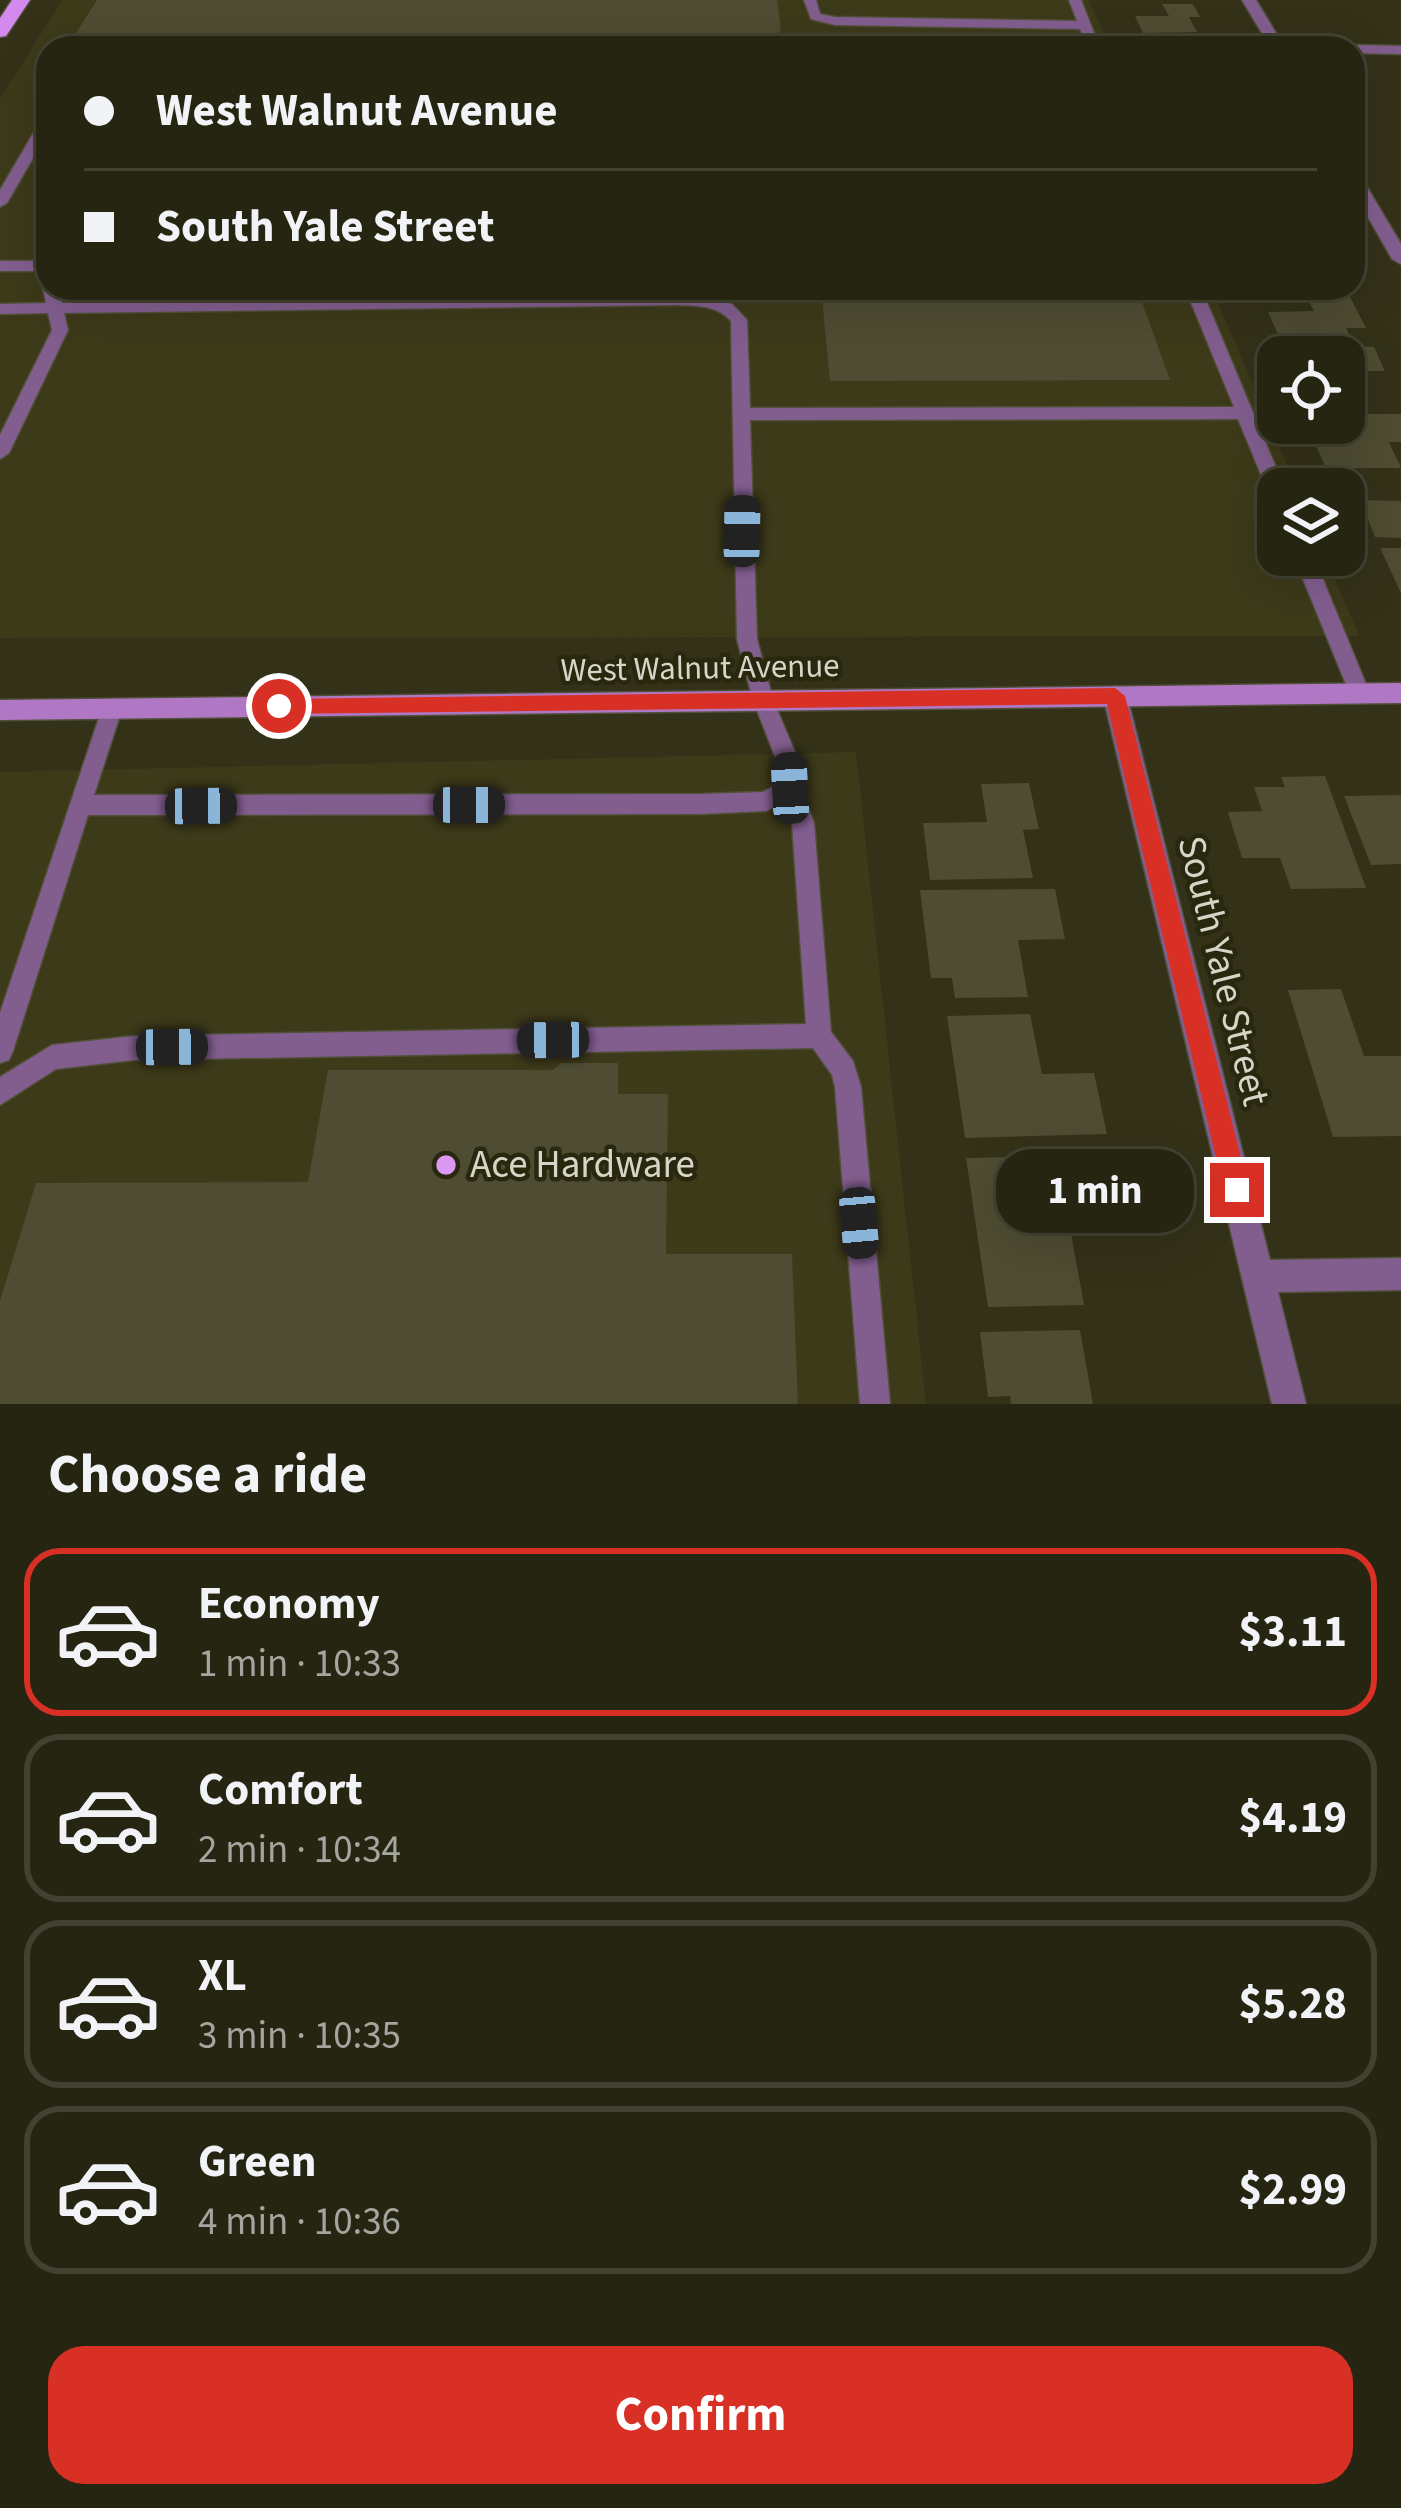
<!DOCTYPE html>
<meta charset="utf-8">
<style>
:root{--surface:#262512;--page:#323120;--text:#f1f3f6;--muted:#a4a59f;--line:#424232;--accent:#d93025}
body{margin:0;font-family:"Source Sans 3",sans-serif;background:var(--page);color:var(--text);height:100vh;display:flex;flex-direction:column;font-size:45px;white-space:nowrap}
*{box-sizing:border-box;margin:0}
p{font-size:39px;color:var(--muted)}
.icon{flex:none;width:66px;height:66px;fill:none;stroke:currentColor;stroke-width:2;stroke-linecap:round;stroke-linejoin:round}
.map{position:relative;height:1404px;overflow:hidden}
.side{display:flex;flex-direction:column;background:var(--surface);flex:1}
.side>*{flex:none}
.hud{position:absolute;left:36px;top:36px;width:1329px;height:264px;border-radius:36px;box-shadow:0 12px 48px #0002,0 0 0 3px var(--line);display:grid;align-content:center;height:264px;padding:0 48px;background:var(--surface)}
.fabs{position:absolute;left:1257px;top:336px;display:grid;gap:24px}
.fabs a{display:grid;place-items:center;width:108px;height:108px;border-radius:24px;background:var(--surface);box-shadow:0 12px 48px #0002,0 0 0 3px var(--line);font-size:60px}
.end{position:absolute;width:54px;height:54px;margin:-27px;border:15px solid #d93025;background:#fff;box-shadow:0 0 0 6px #fff}
.from{border-radius:50%}
.bubble{position:absolute;height:84px;border-radius:36px;background:var(--surface);box-shadow:0 12px 48px #0002,0 0 0 3px var(--line);font-size:39px;font-weight:700;line-height:84px;text-align:center}
.car{position:absolute;width:36px;height:72px;margin:-36px -18px;border-radius:15px;box-shadow:0 0 9px 3px #0007;background:linear-gradient(#222 24%,#8ab4d8 0 40%,#222 0 76%,#8ab4d8 0 86%,#222 0)}
.hud b{display:flex;align-items:center;gap:42px;height:114px;font-size:45px}
.hud b+b{border-top:3px solid var(--line)}
.hud i{width:30px;height:30px;background:var(--text)}
ul{padding:0;list-style:none}
li{display:flex;align-items:center;gap:36px;height:168px;margin:0 24px 18px;padding:0 24px;border:6px solid var(--line);border-radius:36px}
li div{flex:1}
li b{display:block;font-size:45px}
li em{font-style:normal;font-weight:700}
li.current{border-color:var(--accent)}
li>.icon{width:108px;height:108px;stroke-width:1.5}
h2{padding:0 48px;font-size:54px;line-height:144px}
.cta{display:flex;gap:24px;margin-top:auto;padding:24px 48px}
.cta a{flex:1;height:138px;border-radius:36px;background:var(--accent);color:#fff;font-size:48px;font-weight:700;line-height:138px;text-align:center}
.map>svg:first-child{display:block}
.built{fill:#3d3a1a}
.building{fill:#4e4c32}
.lines{fill:none;stroke-linecap:round;stroke-linejoin:round}
.service-casing{stroke:#504f38;stroke-width:3}
.minor-casing{stroke:#504f38;stroke-width:3}
.secondary-casing{stroke:#504f38;stroke-width:3}
.primary-casing{stroke:#504f38;stroke-width:3}
.service{fill:#825e8f;fill-rule:evenodd}
.minor{fill:#825e8f;fill-rule:evenodd}
.secondary{fill:#b077c4;fill-rule:evenodd}
.primary{fill:#d489ee;fill-rule:evenodd}
.route{fill:#d93025}
.poi-dot{fill:#dc99f4;stroke:#29270e;stroke-width:4.5}
.labels{text-anchor:middle;dominant-baseline:central;stroke-width:9;stroke-linejoin:round;paint-order:stroke}
.street-label{font-size:33px;fill:#d6d5c7;stroke:#29270e}
.near-street-label{font-size:39px;fill:#d6d5c7;stroke:#29270e}
.near-poi-label{font-size:39px;fill:#d6d5c7;stroke:#29270e;text-anchor:start}
</style>
<div class="map">
<svg width="1401" height="1404" viewBox="0 0 1401 1404">
<rect width="100%" height="100%" fill="#333118"/>
<path class="built" d="M62,0h1027l21,48h-1062v240h1164l85,201h-19v66h47l34,81 -1359,2v-539z
M856,752l70,652h-926v-632z"/>
<path class="building" d="M97,0h680l4,31 -24,11 1,6h-699l4,-7h8z
M1162,4h31l7,13h-11l8,15 -54,1 -8,-17h34z
M837,36h152l3,12h-197l-1,-9z
M1139,37h72l6,11h-73z
M821,288h316l33,92 -340,1z
M1347,291l19,37h-20l6,12 -71,1 -13,-29 46,-1 -10,-19z
M1334,346l40,1 11,24h-32l14,30h-23v-44h-6z
M1348,414h53v28h-12l12,26h-75l-13,-29h20l-5,-12h27z
M1360,500l41,1v37l-26,-1z
M1380,548h21v45z
M1325,776l41,112 -75,1 -11,-31h-38l-14,-46 34,-1 -8,-24h31l-4,-10z
M1029,783l10,46 -16,1 10,48 -103,2 -7,-57 64,-1 -6,-38z
M1401,795v69l-30,1 -27,-69z
M1055,889l10,50 -47,1 10,57 -73,1 -3,-20h-21l-11,-88z
M1341,989l23,67h37v80l-68,1 -45,-147z
M1030,1014l12,60 52,-1 13,61 -142,4 -18,-122z
M561,1063h57v31h50l-2,160h126l6,150h-798v-103l36,-118 272,-1 20,-112h225z
M1108,1155l14,71 -52,2 14,77 -96,2 -22,-149z
M1080,1330l13,74h-82l-1,-8 -22,1 -8,-65z"/>
<g class="lines">
<g class="service-casing">
<path id="service" d="M804,0h12l4,14 15,3 242,4 -8,-21h12l19,48h-12l-8,-19 -245,-4 -24,-6z
M48,116v16l-41,71 -7,4v-17l41,-70z
M0,261h48v10h-48z
M48,284v4h11l3,15 639,-7 31,8 15,16 3,88 484,-1 -49,-119h16l84,201h-7v12l-9,-7 -31,-75 -488,1 7,219 16,61 27,64 1,24 13,35 17,209 22,29 8,26 29,317h-30l-25,-317 -3,-12 -19,-27 -679,12 -78,9 -56,36v-28l52,-32 82,-9 672,-12 -14,-201 -8,-21 -18,9 -64,3 -614,1 -75,236 -4,9 -9,3v-50l104,-310h14l4,6 -28,86 608,-1 61,-2 16,-9 -1,-19 -25,-64 -16,-61 -6,-318c-16,-17 -35,-15 -57,-16l-610,8 4,17 -59,123 -9,6v-24l52,-105 -4,-17 -48,1v-10l46,-1 -3,-15z
M1293,555h20l57,139 -3,6h-14l-3,-6z"/>
</g>
<g class="minor-casing">
<path id="minor" d="M1242,0h14l29,48h-14z
M1353,45l48,1v8l-48,-1v-5h-7z
M1353,172l8,5 40,67v20l-9,-5 -39,-68z
M1115,686l8,3 4,7 143,564 131,-2v32l-123,2 28,112h-34l-169,-708 4,-7z"/>
</g>
<g class="secondary-casing">
<path id="secondary" d="M1401,683v20l-1401,17v-20z"/>
</g>
<g class="primary-casing">
<path id="primary" d="M12,0h18l-24,36 -6,1v-19z"/>
</g>
<use href="#service" class="service"/>
<use href="#minor" class="minor"/>
<use href="#secondary" class="secondary"/>
<use href="#primary" class="primary"/>
</g>
<path class="route" d="M1115,688l10,8 124,494 -3,9 -9,4 -9,-4 -4,-9 -117,-486 -828,10 -9,-8 9,-7z"/>
<circle class="poi-dot" cx="446" cy="1165" r="12"/>
<g class="labels">
<g class="street-label">
<text transform="translate(700 668) rotate(-1)">West Walnut Avenue</text>
</g>
<g class="near-street-label">
<text transform="translate(1223 971) rotate(76)">South Yale Street</text>
</g>
<g class="near-poi-label">
<text x="470" y="1165">Ace Hardware</text>
</g>
</g>
</svg>
<div class="fabs">
<a><svg class="icon" aria-label="locate" viewBox="0 0 24 24"><circle cx="12" cy="12" r="6"/><path d="M12 2v4M12 18v4M2 12h4M18 12h4"/></svg></a>
<a><svg class="icon" aria-label="layers" viewBox="0 0 24 24"><path d="M12 4l9 5-9 5-9-5zM3 14l9 5 9-5"/></svg></a>
</div>
<i class="end from" style="left:279px;top:706px"></i>
<i class="end" style="left:1237px;top:1190px"></i>
<div class="bubble" style="left:996px;top:1149px;width:198px">1 min</div>
<i class="car" style="left:742px;top:531px;rotate:1deg"></i>
<i class="car" style="left:790px;top:788px;rotate:357deg"></i>
<i class="car" style="left:469px;top:805px;rotate:90deg"></i>
<i class="car" style="left:201px;top:806px;rotate:89deg"></i>
<i class="car" style="left:553px;top:1040px;rotate:269deg"></i>
<i class="car" style="left:172px;top:1047px;rotate:89deg"></i>
<i class="car" style="left:859px;top:1223px;rotate:175deg"></i>
<div class="hud">
<b><i class="from"></i>West Walnut Avenue</b>
<b><i></i>South Yale Street</b>
</div>
</div>
<section class="side">
<h2>Choose a ride</h2>
<ul>
<li class="current"><svg class="icon" aria-label="car" viewBox="0 0 24 24"><path d="M5 17H2v-5l4-1 3-4h7l3 4 3 1v5h-3M9 17h6M6 11h13"/><circle cx="7" cy="17" r="2"/><circle cx="17" cy="17" r="2"/></svg><div><b>Economy</b><p>1 min · 10:33</p></div><em>$3.11</em></li>
<li><svg class="icon" aria-label="car" viewBox="0 0 24 24"><path d="M5 17H2v-5l4-1 3-4h7l3 4 3 1v5h-3M9 17h6M6 11h13"/><circle cx="7" cy="17" r="2"/><circle cx="17" cy="17" r="2"/></svg><div><b>Comfort</b><p>2 min · 10:34</p></div><em>$4.19</em></li>
<li><svg class="icon" aria-label="car" viewBox="0 0 24 24"><path d="M5 17H2v-5l4-1 3-4h7l3 4 3 1v5h-3M9 17h6M6 11h13"/><circle cx="7" cy="17" r="2"/><circle cx="17" cy="17" r="2"/></svg><div><b>XL</b><p>3 min · 10:35</p></div><em>$5.28</em></li>
<li><svg class="icon" aria-label="car" viewBox="0 0 24 24"><path d="M5 17H2v-5l4-1 3-4h7l3 4 3 1v5h-3M9 17h6M6 11h13"/><circle cx="7" cy="17" r="2"/><circle cx="17" cy="17" r="2"/></svg><div><b>Green</b><p>4 min · 10:36</p></div><em>$2.99</em></li>
</ul>
<div class="cta"><a>Confirm</a></div>
</section>
